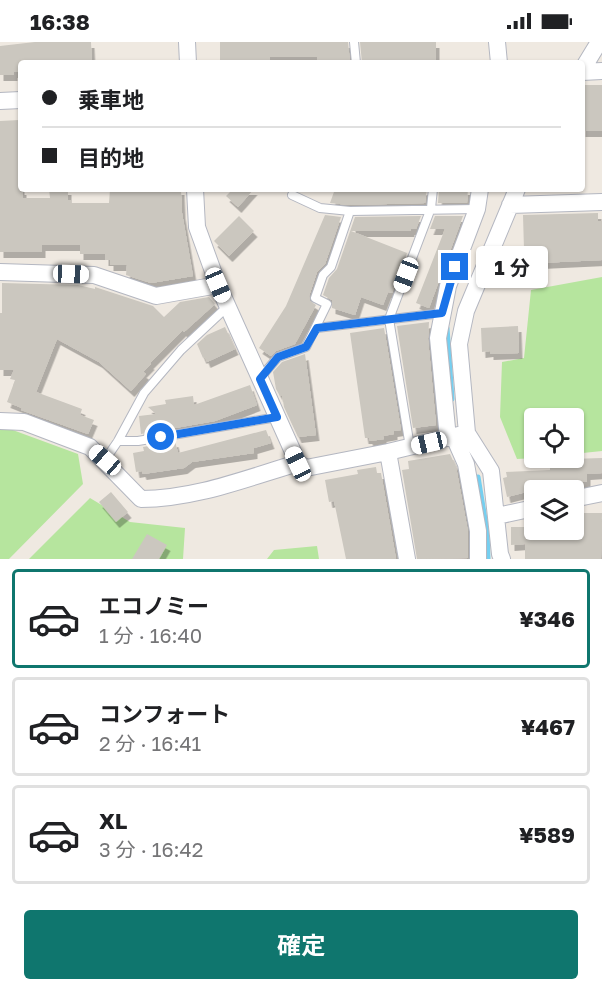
<!DOCTYPE html>
<html lang="ja">
<meta charset="utf-8">
<style>
:root{--surface:#fff;--page:#f6f6f6;--text:#202124;--muted:#757577;--line:#e0e0e0;--accent:#0f766e}
body{margin:0;font-family:"Golos Text","Noto Sans JP",sans-serif;background:var(--page);color:var(--text);height:100vh;display:flex;flex-direction:column;font-size:22px;white-space:nowrap}
*{box-sizing:border-box;margin:0}
p{font-size:20px;color:var(--muted)}
.icon{flex:none;width:33px;height:33px;fill:none;stroke:currentColor;stroke-width:2;stroke-linecap:round;stroke-linejoin:round}
.map{position:relative;height:517px;overflow:hidden}
.sheet{display:flex;flex-direction:column;background:var(--surface);flex:1}
.sheet>*{flex:none}
.guide{position:absolute;left:18px;top:18px;width:567px;height:132px;border-radius:6px;box-shadow:0 2px 4px #0004;display:grid;align-content:center;height:132px;padding:0 24px;background:var(--surface)}
.buttons{position:absolute;left:524px;top:366px;display:grid;gap:12px}
.buttons a{display:grid;place-items:center;width:60px;height:60px;border-radius:6px;background:var(--surface);box-shadow:0 2px 4px #0004;font-size:30px}
.end{position:absolute;width:27px;height:27px;margin:-14px;border:8px solid #1a73e8;background:#fff;box-shadow:0 0 0 3px #fff}
.from{border-radius:50%}
.bubble{position:absolute;height:42px;border-radius:6px;background:var(--surface);box-shadow:0 2px 4px #0004;font-size:20px;font-weight:700;line-height:42px;text-align:center}
.car{position:absolute;width:18px;height:36px;margin:-18px -9px;border-radius:8px;box-shadow:0 0 4px 2px #0007;background:linear-gradient(#fff 24%,#345 0 40%,#fff 0 76%,#345 0 86%,#fff 0)}
.guide b{display:flex;align-items:center;gap:21px;height:57px;font-size:22px}
.guide b+b{border-top:2px solid var(--line)}
.guide i{width:15px;height:15px;background:var(--text)}
ul{padding:10px 0 0;list-style:none}
li{display:flex;align-items:center;gap:18px;height:99px;margin:0 12px 9px;padding:0 12px;border:3px solid var(--line);border-radius:6px}
li div{flex:1}
li b{display:block;font-size:22px}
li em{font-style:normal;font-weight:700}
li.selected{border-color:var(--accent)}
li>.icon{width:54px;height:54px;stroke-width:1.5}
.primary-button{display:flex;gap:12px;margin-top:auto;padding:12px 24px}
.primary-button a{flex:1;height:69px;border-radius:6px;background:var(--accent);color:#fff;font-size:24px;font-weight:700;line-height:69px;text-align:center}
.status{display:flex;justify-content:space-between;align-items:center;height:42px;padding:0 30px;background:var(--surface);direction:ltr}
.status svg{height:16px;fill:currentColor}
.map>svg:first-child{display:block}
.green{fill:#b6e59e}
.lines{fill:none;stroke-linecap:round;stroke-linejoin:round}
.stream{stroke:#75cff0;stroke-width:5}
.building{fill:#cbc7bf;filter:url(#shadow)}
.service-casing{stroke:#b4b7c1;stroke-width:10}
.minor-casing{stroke:#b4b7c1;stroke-width:18}
.service{stroke:#fff;stroke-width:8}
.minor{stroke:#fff;stroke-width:16}
.route{stroke:#1a73e8;stroke-width:8}
</style>
<div class="status"><b>16:38</b><svg viewBox="0 0 49 12"><path d="M0 12V9h3v3zM5 12V6h3v6zM10 12V3h3v9zM15 12V0h3v12zM26 1h20v11H26zM47 4h2v5h-2z"/></svg></div>
<div class="map">
<svg width="602" height="517" viewBox="0 0 602 517">
<defs>
<filter id="shadow"><feDropShadow dx="3.5" dy="6" stdDeviation="0" flood-color="#0004"/></filter>
</defs>
<rect width="100%" height="100%" fill="#efe9e1"/>
<path class="green" d="M602,235v174l-29,3v-36h-39l1,40 -18,1 -17,-42 2,-55 22,-4 7,-68z
M0,387h10l68,25 5,30 -74,75h-9z
M90,456l40,24 55,6 -2,31h-154z
M317,504l2,13h-52l7,-9z"/>
<g class="lines">
<path class="stream" d="M447,286l5,71
M478,435l9,54 1,28"/>
</g>
<path class="building" d="M35,0h56l1,21h-71v9h-7v3h-14v-29z
M220,0h128l2,21h-33v-6h-47v6h-50z
M360,0h76v21h-74z
M585,43h17v46h-20v-41h3z
M19,78l2,69h2v9h27l-1,-9h19v11h3v3h38l1,-14h71l1,24 11,63 -42,7 -25,-8 1,-10h-17v-5h-5v-6h-25v-9h-38v7h-42v-131z
M233,147h21l-16,18 -12,-11z
M335,147h92l-2,14 -75,2 -20,-2z
M439,147h29l-1,14h-29z
M598,171v8h4v39l-63,3v2l-24,-1v-14h9l-1,-35z
M325,173l16,2 -16,47 -8,8 -8,24 1,5 6,4 -21,39 -19,7 -5,5 -12,-8 27,-42z
M239,174l15,15 -25,25 -15,-15z
M421,174l-5,13h-5v2h-60l56,22 -15,40 -4,-1 -5,13 -22,-8 -6,18 -23,-7v-8l-9,-5 6,-17 8,-9 18,-52z
M435,174h28l-34,92 -13,-5 29,-74h-15z
M2,241l76,2 17,4v-2l58,19 11,11 16,-15 29,-5 6,7 -31,28 -1,-2 -33,33 1,1 -8,8 3,2 -15,17 -32,-29 -42,-23 -21,53 46,17 -2,6 14,5 -6,14 -67,-24 1,-2 -15,-6 8,-22 -5,-1 4,-9h-14v-57h2z
M429,280l-1,17 8,86 -23,3 -16,-102z
M518,284l1,27 -29,1v-3l-8,1 -1,-24z
M225,285l10,22 -28,13 -2,-5 -2,1 -6,-14 10,-9z
M384,286l17,102 -7,1v3l-11,2 1,3 -14,2 -1,-3h-4l-15,-105z
M305,312l11,81 -18,2 -14,-30 -2,-12 -2,1 -4,-7 -3,-17 9,-10z
M250,343l7,20 -42,16 -74,13 -2,-18 17,-2 -8,-7 18,-3 -1,-4 28,-4 1,9z
M266,388l5,13 -17,5v5l-62,9 -8,6 -41,6 -1,-3 -6,1 -3,-19 11,-2 -1,-4 32,-6 3,12z
M450,412l6,13 12,65v26l-51,1 -15,-89 7,-1 -1,-8z
M602,416v15l-15,1v8h-9v4l-30,2v2h-14l-27,7 -4,-19 4,-1 -1,-5 44,-2v-5l21,-1v-5z
M376,425l1,6h4l15,86h-50l-12,-58 -5,1 -4,-22 33,-6 -1,-4z
M111,450l17,20 -12,10 -17,-20z
M581,471h21l-1,46h-76v-15l-14,1v-18h15v3h47v-4h9z
M147,492l20,11 -8,14h-27z"/>
<g class="lines">
<g class="service-casing">
<path id="service" d="M354,0l2,21
M292,153l28,13 30,3 127,-2
M317,286l125,-15
M260,336l18,-21 28,-10 21,-43 -12,-6 8,-23 8,-8 19,-56
M118,399h20l139,-24
M410,405l-21,-128 42,-111 2,-19
M105,418l13,-19 26,-48 37,-43 46,-43"/>
</g>
<g class="minor-casing">
<path id="minor" d="M187,0l1,21
M497,0l2,21
M582,28l17,-28
M582,30l20,-1
M0,59l21,-1
M195,147l2,38 21,58 80,178 8,5 82,-16 19,107
M510,163l92,-3
M0,230l94,3 62,21 62,-11
M0,379l24,1 66,25 51,52c54,0 106,-21 157,-36
M467,391l-8,-89 7,-33 51,-122
M454,395l12,27 12,67v28
M448,396l-10,-100 10,-52 29,-77 3,-20
M388,410l79,-19 24,38 9,83 2,5
M573,457l29,-6
M497,474l37,-8"/>
</g>
<use href="#service" class="service"/>
<use href="#minor" class="minor"/>
</g>
<g class="lines">
<path class="route" d="M161,395l116,-20 -17,-38 18,-22 28,-10 11,-19 125,-15 13,-46"/>
</g>
</svg>
<div class="buttons">
<a><svg class="icon" aria-label="locate" viewBox="0 0 24 24"><circle cx="12" cy="12" r="6"/><path d="M12 2v4M12 18v4M2 12h4M18 12h4"/></svg></a>
<a><svg class="icon" aria-label="layers" viewBox="0 0 24 24"><path d="M12 4l9 5-9 5-9-5zM3 14l9 5 9-5"/></svg></a>
</div>
<i class="end from" style="left:161px;top:395px"></i>
<i class="end" style="left:455px;top:225px"></i>
<div class="bubble" style="left:476px;top:204px;width:72px">1 分</div>
<i class="car" style="left:71px;top:232px;rotate:92deg"></i>
<i class="car" style="left:406px;top:233px;rotate:201deg"></i>
<i class="car" style="left:218px;top:243px;rotate:157deg"></i>
<i class="car" style="left:429px;top:401px;rotate:257deg"></i>
<i class="car" style="left:105px;top:418px;rotate:311deg"></i>
<i class="car" style="left:298px;top:422px;rotate:335deg"></i>
<div class="guide">
<b><i class="from"></i>乗車地</b>
<b><i></i>目的地</b>
</div>
</div>
<section class="sheet">
<ul>
<li class="selected"><svg class="icon" aria-label="car" viewBox="0 0 24 24"><path d="M5 17H2v-5l4-1 3-4h7l3 4 3 1v5h-3M9 17h6M6 11h13"/><circle cx="7" cy="17" r="2"/><circle cx="17" cy="17" r="2"/></svg><div><b>エコノミー</b><p>1 分 · 16:40</p></div><em>¥346</em></li>
<li><svg class="icon" aria-label="car" viewBox="0 0 24 24"><path d="M5 17H2v-5l4-1 3-4h7l3 4 3 1v5h-3M9 17h6M6 11h13"/><circle cx="7" cy="17" r="2"/><circle cx="17" cy="17" r="2"/></svg><div><b>コンフォート</b><p>2 分 · 16:41</p></div><em>¥467</em></li>
<li><svg class="icon" aria-label="car" viewBox="0 0 24 24"><path d="M5 17H2v-5l4-1 3-4h7l3 4 3 1v5h-3M9 17h6M6 11h13"/><circle cx="7" cy="17" r="2"/><circle cx="17" cy="17" r="2"/></svg><div><b>XL</b><p>3 分 · 16:42</p></div><em>¥589</em></li>
</ul>
<div class="primary-button"><a>確定</a></div>
</section>
